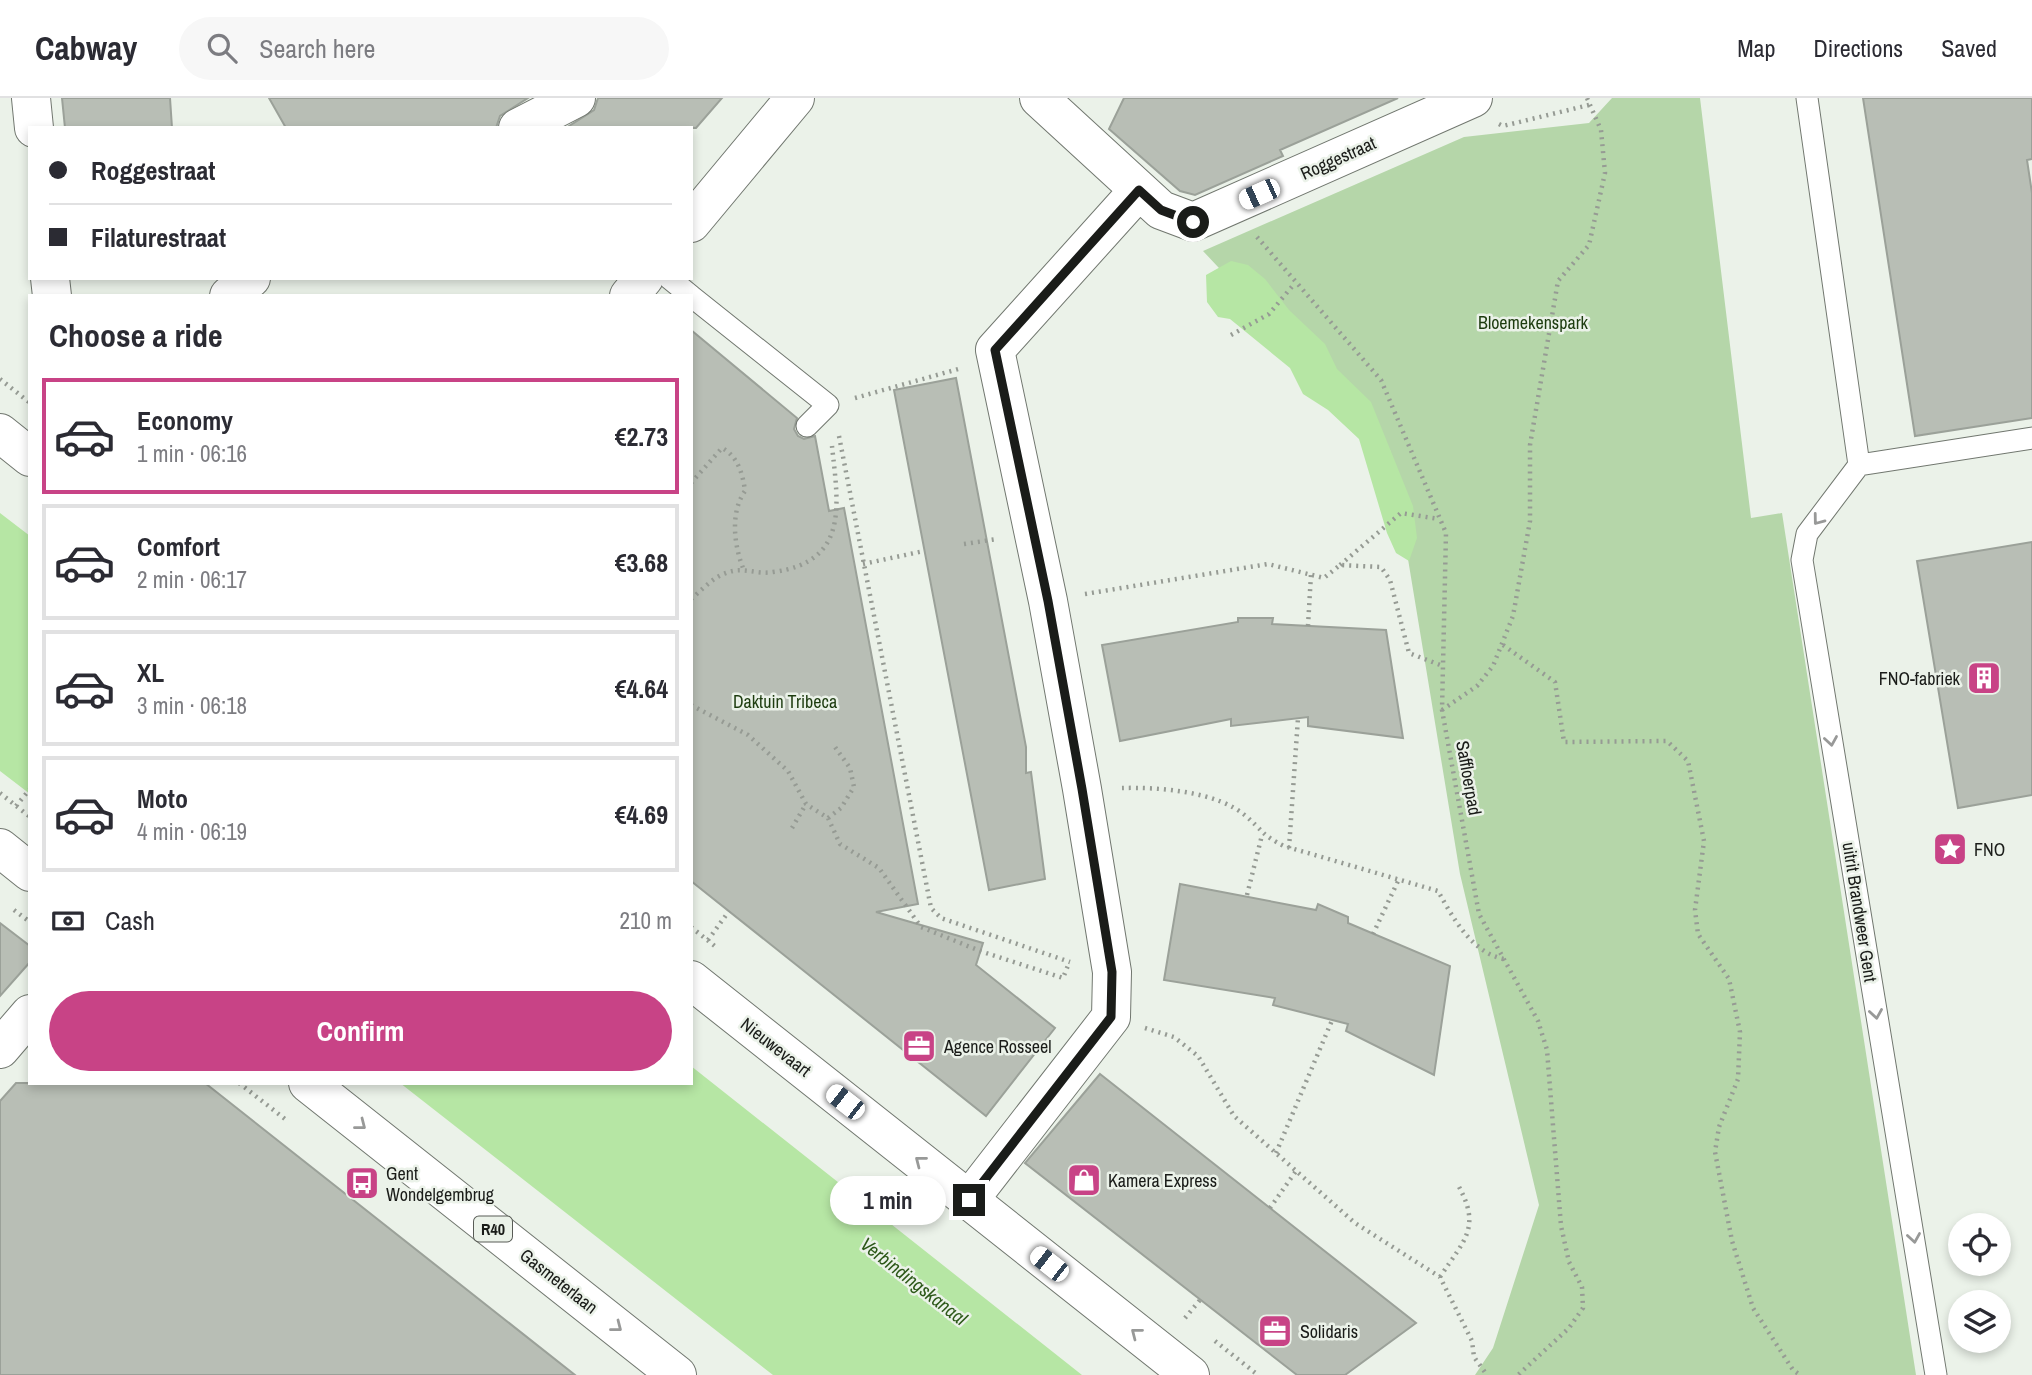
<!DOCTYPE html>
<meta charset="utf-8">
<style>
:root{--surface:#fff;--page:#f7f7f7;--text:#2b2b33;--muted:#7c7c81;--line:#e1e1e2;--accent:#c84386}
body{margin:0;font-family:"Archivo Narrow",sans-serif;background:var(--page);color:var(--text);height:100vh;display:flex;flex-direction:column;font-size:26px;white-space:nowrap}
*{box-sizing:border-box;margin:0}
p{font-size:23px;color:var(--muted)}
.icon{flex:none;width:38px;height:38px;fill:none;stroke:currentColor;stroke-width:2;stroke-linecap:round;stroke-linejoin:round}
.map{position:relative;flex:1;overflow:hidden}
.sheet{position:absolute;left:28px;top:196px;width:665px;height:791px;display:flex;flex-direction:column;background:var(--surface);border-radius:0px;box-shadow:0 4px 10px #0003}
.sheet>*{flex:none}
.banner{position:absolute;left:28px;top:28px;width:665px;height:154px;border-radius:0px;box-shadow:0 4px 10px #0003;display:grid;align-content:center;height:154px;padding:0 21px;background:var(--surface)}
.buttons{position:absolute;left:1948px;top:1115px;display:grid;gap:14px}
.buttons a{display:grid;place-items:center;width:63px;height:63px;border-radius:50%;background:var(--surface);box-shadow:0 4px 10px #0003;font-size:35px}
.end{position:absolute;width:32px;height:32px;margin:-16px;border:9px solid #1a1c19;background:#fff;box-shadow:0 0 0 4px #fff}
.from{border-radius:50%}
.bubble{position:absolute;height:49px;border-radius:24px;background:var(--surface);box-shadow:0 4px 10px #0003;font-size:23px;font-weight:800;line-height:49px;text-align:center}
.car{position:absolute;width:21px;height:42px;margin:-21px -10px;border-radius:9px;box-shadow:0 0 5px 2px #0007;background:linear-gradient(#fff 24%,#345 0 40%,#fff 0 76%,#345 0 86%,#fff 0)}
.banner b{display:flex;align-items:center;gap:24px;height:66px;font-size:26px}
.banner b+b{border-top:2px solid var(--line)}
.banner i{width:18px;height:18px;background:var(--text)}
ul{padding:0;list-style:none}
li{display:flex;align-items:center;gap:21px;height:116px;margin:0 14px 10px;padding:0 7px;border:4px solid var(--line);border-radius:0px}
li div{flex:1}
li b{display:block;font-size:26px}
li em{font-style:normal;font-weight:800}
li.current{border-color:var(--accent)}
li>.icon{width:63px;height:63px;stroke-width:1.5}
h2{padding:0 21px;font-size:32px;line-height:84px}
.pay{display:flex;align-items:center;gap:18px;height:77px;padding:0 21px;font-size:26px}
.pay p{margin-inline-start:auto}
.cta{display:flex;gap:14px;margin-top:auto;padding:14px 21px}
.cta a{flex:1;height:80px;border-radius:42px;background:var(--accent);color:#fff;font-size:28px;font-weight:800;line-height:80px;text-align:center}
header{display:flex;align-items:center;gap:42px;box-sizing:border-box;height:98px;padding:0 35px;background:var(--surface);border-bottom:2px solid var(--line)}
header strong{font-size:33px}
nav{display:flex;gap:38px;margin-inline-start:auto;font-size:24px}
.search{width:490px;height:63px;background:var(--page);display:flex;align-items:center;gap:18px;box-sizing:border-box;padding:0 24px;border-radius:38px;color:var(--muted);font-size:26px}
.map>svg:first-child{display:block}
.green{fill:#b5d6a9}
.water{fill:#b6e6a4}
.building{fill:#b8beb5;stroke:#9ba199;stroke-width:2}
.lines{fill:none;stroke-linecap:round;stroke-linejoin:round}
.lane-casing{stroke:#71776f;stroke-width:23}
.street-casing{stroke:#71776f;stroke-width:40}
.secondary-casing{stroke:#71776f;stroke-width:40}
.primary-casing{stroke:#71776f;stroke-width:40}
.path{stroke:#969b94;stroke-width:4.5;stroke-dasharray:2 5;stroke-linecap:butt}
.lane{stroke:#fff;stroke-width:21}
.street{stroke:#fff;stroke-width:38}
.secondary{stroke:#fff;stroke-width:38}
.primary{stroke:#fff;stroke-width:38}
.oneway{stroke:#989998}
.route{stroke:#1a1c19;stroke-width:9}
.labels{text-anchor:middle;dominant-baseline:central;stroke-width:5;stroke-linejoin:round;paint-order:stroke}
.shield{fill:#ebf2e9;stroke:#595c57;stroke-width:2}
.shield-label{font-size:16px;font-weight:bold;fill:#1a1c19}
.street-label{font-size:18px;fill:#1a1c19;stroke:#ebf2e9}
.park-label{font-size:18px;fill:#1d3c0f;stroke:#ebf2e9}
.poi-label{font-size:18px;fill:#1a1c19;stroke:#ebf2e9;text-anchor:start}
.water-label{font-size:19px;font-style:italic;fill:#2d5919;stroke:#ebf2e9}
</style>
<header>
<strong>Cabway</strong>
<div class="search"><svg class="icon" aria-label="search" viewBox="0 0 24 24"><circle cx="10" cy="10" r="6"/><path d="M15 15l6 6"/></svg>Search here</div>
<nav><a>Map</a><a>Directions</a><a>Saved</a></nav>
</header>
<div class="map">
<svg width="2032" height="1277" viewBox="0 0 2032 1277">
<rect width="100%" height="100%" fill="#ebf2e9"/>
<path class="green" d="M1612,0h88l51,420 31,-5 134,862h-441l18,-27 46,-143 -79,-331 -70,-424 -187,-199 261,-114 125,-14z"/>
<path class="water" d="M1231,163l17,4 17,14 24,31 36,34 12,25 34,33 42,104 4,32 -8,23 -13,-8 -9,-20 -28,-94 -31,-29 -25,-16 -13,-26 -60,-49 -12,-2 -11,-15 -1,-27z
M0,415l30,23v258l-30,-23z
M691,968l391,309h-309l-373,-292h291z"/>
<path class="building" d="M62,0h108l2,30h-107z
M269,0h259l-28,18 -4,12h-210z
M598,0h124l-26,30h-130l28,-18z
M1124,0h274l-118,52 3,6 -88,39 -15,-4 -71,-62z
M1863,0h169v61l-5,1 5,33v225l-117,18z
M691,232l106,88 -3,11 4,7 6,3 11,-3 14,75 15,-3 74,396 -42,8 107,31 -7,22 79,63 -69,88 -295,-235z
M956,280l70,369v26l5,-1 14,107 -56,11 -95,-500z
M2032,444v253l-74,13 -41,-247z
M1238,520h35l-1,6 114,6 17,108 -95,-12v-9l-77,9v-7l-111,22 -18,-96 136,-23z
M1180,786l136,26 2,-6 30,13v6l102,43 -16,109 -88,-44 2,-7 -75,-19 2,-7 -111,-18z
M0,825l30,23v16l-30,34z
M1100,976l170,134 146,115 -71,52h-48l-272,-212z
M16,985h189l370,292h-575v-274z"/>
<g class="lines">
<g class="lane-casing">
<path id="lane" d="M1807,0l52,367 173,-27
M669,180l22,18
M691,198l137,109 -21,21
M1859,367l-52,69 -5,26 134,815"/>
</g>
<g class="street-casing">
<path id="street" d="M31,0l3,30
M1039,0l122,112 32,12 280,-124
M518,30l58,-30
M50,180l2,18
M229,198l22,-18
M969,1102l142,-183 1,-45 -30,-183 -34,-188 -53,-251 144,-160"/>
</g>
<g class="secondary-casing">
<path id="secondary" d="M691,125l104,-125
M629,198l15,-18
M0,951l30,-35"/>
</g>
<g class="primary-casing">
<path id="primary" d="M0,335l30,24
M0,750l30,24
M691,882l499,395
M308,985l369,292"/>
</g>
<path class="path" d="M1499,26l4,2 86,-21
M1257,139l124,143 65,153 -4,177 37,204 59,107 9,29 14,176 8,36 13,25 1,21 -14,20 -51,47
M1231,237l38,-21 26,-31
M0,281l30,24
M855,300l107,-30
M839,338l92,472 10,10 129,44
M691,385l31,-35c16,8 21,27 23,43 -15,21 -11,54 -2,77
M964,446l33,-5
M863,466l61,-13
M1340,467l61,-52 38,6
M1085,496l183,-30 56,14 16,-13 41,2 9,13 19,73 34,13
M691,501c10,-8 22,-22 35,-26 17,-7 30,2 47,-1 77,-10 65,-68 59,-126
M1308,528l3,-52
M1503,547l52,37 9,60 103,-1 21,20 16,80 -9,69 3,24 31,45 11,53 -2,47 -19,48 -4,25 17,89 21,67 40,62 7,5
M691,607l57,30 40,36 18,33 22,14 12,26 39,24 42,59 59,24 83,27 6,-15
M1442,612l35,-24 16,-20 20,-50 17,-95v-76l28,-164 31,-36 16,-72 -4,-43 -14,-32
M1122,690c36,-1 96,3 125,29 17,15 15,18 37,29l154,45c15,27 34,62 66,68
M0,695l30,24
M16,708l14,-17
M828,720l13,-10 13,-21 -4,-19 -15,-21
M792,730l14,-24
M1289,750l9,-130
M1247,797l15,-60
M14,812l16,12
M691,829l25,20
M1373,836l26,-55
M708,842l21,-29
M1145,930l29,9 24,19 36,60 121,107 85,54 32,64 2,16 13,18
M239,985l46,36
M1276,1055l57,-135
M1270,1110l26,-37
M1440,1179c24,-37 42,-49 18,-92
M1185,1220l15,-18
M1215,1243l43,34"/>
<use href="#lane" class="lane"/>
<use href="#street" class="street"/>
<use href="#secondary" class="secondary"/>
<use href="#primary" class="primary"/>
</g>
<defs><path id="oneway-chevron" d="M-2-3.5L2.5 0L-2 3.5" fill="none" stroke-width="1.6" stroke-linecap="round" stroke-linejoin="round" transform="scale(1.75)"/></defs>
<g class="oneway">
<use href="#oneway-chevron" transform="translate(1818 422) rotate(127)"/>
<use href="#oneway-chevron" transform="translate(1831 643) rotate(81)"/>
<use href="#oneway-chevron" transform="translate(1876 916) rotate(81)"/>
<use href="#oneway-chevron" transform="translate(361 1027) rotate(38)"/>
<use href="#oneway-chevron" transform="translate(920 1063) rotate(-142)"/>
<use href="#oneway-chevron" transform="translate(1914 1140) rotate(81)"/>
<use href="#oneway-chevron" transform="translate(617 1229) rotate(38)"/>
<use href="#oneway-chevron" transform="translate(1136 1235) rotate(-142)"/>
</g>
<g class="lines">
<path class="route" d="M969,1102l142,-183 1,-45 -30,-183 -34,-188 -53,-251 144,-160 22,20 32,12"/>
</g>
<defs>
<g id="building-square" transform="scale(1.75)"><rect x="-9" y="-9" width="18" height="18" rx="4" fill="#c84386" stroke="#ebf2e9"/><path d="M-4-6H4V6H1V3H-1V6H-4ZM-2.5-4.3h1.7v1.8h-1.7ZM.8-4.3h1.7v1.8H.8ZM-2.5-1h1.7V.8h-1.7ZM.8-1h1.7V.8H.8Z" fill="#fff"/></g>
<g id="sight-square" transform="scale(1.75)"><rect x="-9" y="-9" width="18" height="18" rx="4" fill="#c84386" stroke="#ebf2e9"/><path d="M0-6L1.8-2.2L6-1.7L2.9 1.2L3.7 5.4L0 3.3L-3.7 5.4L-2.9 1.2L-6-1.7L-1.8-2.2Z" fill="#fff"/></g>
<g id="office-square" transform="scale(1.75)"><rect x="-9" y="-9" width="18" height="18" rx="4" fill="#c84386" stroke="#ebf2e9"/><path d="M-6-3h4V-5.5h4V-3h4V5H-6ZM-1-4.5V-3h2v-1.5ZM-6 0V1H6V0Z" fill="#fff"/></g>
<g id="shop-square" transform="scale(1.75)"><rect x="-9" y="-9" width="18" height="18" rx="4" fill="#c84386" stroke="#ebf2e9"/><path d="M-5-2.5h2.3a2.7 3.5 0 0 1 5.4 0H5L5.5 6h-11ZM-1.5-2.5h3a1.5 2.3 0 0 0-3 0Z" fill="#fff"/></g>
<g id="bus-square" transform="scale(1.75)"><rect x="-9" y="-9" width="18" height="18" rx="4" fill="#c84386" stroke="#ebf2e9"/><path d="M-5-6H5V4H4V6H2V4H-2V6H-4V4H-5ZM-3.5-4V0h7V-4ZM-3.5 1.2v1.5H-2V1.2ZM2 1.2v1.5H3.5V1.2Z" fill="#fff"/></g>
</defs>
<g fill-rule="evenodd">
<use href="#building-square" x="1984" y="580"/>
<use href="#sight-square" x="1950" y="751"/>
<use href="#office-square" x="919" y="948"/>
<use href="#shop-square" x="1084" y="1082"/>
<use href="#bus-square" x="362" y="1085"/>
<use href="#office-square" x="1275" y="1233"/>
</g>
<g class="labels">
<rect class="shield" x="474" y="1118.5" width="38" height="25" rx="5"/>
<g class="shield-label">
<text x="493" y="1131">R40</text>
</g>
<g class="street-label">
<text transform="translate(1338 60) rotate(-24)">Roggestraat</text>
<text transform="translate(1469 680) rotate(80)">Saffloerpad</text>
<text transform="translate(1860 814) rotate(81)">uitrit Brandweer Gent</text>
<text transform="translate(776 949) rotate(38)">Nieuwevaart</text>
<text transform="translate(559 1183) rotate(38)">Gasmeterlaan</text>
</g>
<g class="park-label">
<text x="1533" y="224">Bloemekenspark</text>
<text x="785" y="603">Daktuin Tribeca</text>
</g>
<g class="poi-label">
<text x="1960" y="580" text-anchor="end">FNO-fabriek</text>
<text x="1974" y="751">FNO</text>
<text x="944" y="948">Agence Rosseel</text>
<text x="386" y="1075">Gent<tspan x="386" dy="21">Wondelgembrug</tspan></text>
<text x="1108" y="1082">Kamera Express</text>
<text x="1300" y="1233">Solidaris</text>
</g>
<g class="water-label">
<text transform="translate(914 1183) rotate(38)">Verbindingskanaal</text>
</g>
</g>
</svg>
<div class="buttons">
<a><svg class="icon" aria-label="locate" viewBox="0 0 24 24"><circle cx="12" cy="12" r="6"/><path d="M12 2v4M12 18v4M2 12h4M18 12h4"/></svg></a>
<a><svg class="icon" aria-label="layers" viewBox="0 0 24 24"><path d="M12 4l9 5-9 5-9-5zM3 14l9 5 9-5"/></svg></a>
</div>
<i class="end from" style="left:1193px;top:124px"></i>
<i class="end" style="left:969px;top:1102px"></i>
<div class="bubble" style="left:830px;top:1078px;width:116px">1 min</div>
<i class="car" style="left:1259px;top:96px;rotate:246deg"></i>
<i class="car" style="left:845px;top:1004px;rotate:308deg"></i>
<i class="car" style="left:1049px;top:1166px;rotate:308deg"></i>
<div class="banner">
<b><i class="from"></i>Roggestraat</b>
<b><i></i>Filaturestraat</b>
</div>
<section class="sheet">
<h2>Choose a ride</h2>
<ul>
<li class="current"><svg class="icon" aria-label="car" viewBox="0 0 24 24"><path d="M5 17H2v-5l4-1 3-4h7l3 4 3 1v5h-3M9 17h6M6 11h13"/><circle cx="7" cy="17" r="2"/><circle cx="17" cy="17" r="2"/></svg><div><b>Economy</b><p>1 min · 06:16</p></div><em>€2.73</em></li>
<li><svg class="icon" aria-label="car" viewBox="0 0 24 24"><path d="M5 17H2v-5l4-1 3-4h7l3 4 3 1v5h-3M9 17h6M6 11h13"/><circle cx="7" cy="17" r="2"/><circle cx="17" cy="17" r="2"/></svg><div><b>Comfort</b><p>2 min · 06:17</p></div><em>€3.68</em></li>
<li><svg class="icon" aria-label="car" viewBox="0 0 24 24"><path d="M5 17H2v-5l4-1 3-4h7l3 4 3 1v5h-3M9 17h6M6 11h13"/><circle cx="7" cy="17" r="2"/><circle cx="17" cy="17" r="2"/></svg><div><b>XL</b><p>3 min · 06:18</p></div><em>€4.64</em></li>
<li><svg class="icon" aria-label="car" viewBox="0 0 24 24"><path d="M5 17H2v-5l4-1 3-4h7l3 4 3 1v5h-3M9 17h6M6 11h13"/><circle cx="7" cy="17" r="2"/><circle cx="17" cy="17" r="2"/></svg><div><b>Moto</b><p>4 min · 06:19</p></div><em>€4.69</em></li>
</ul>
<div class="pay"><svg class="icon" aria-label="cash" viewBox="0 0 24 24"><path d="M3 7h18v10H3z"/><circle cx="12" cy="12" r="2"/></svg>Cash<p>210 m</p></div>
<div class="cta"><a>Confirm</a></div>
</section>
</div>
